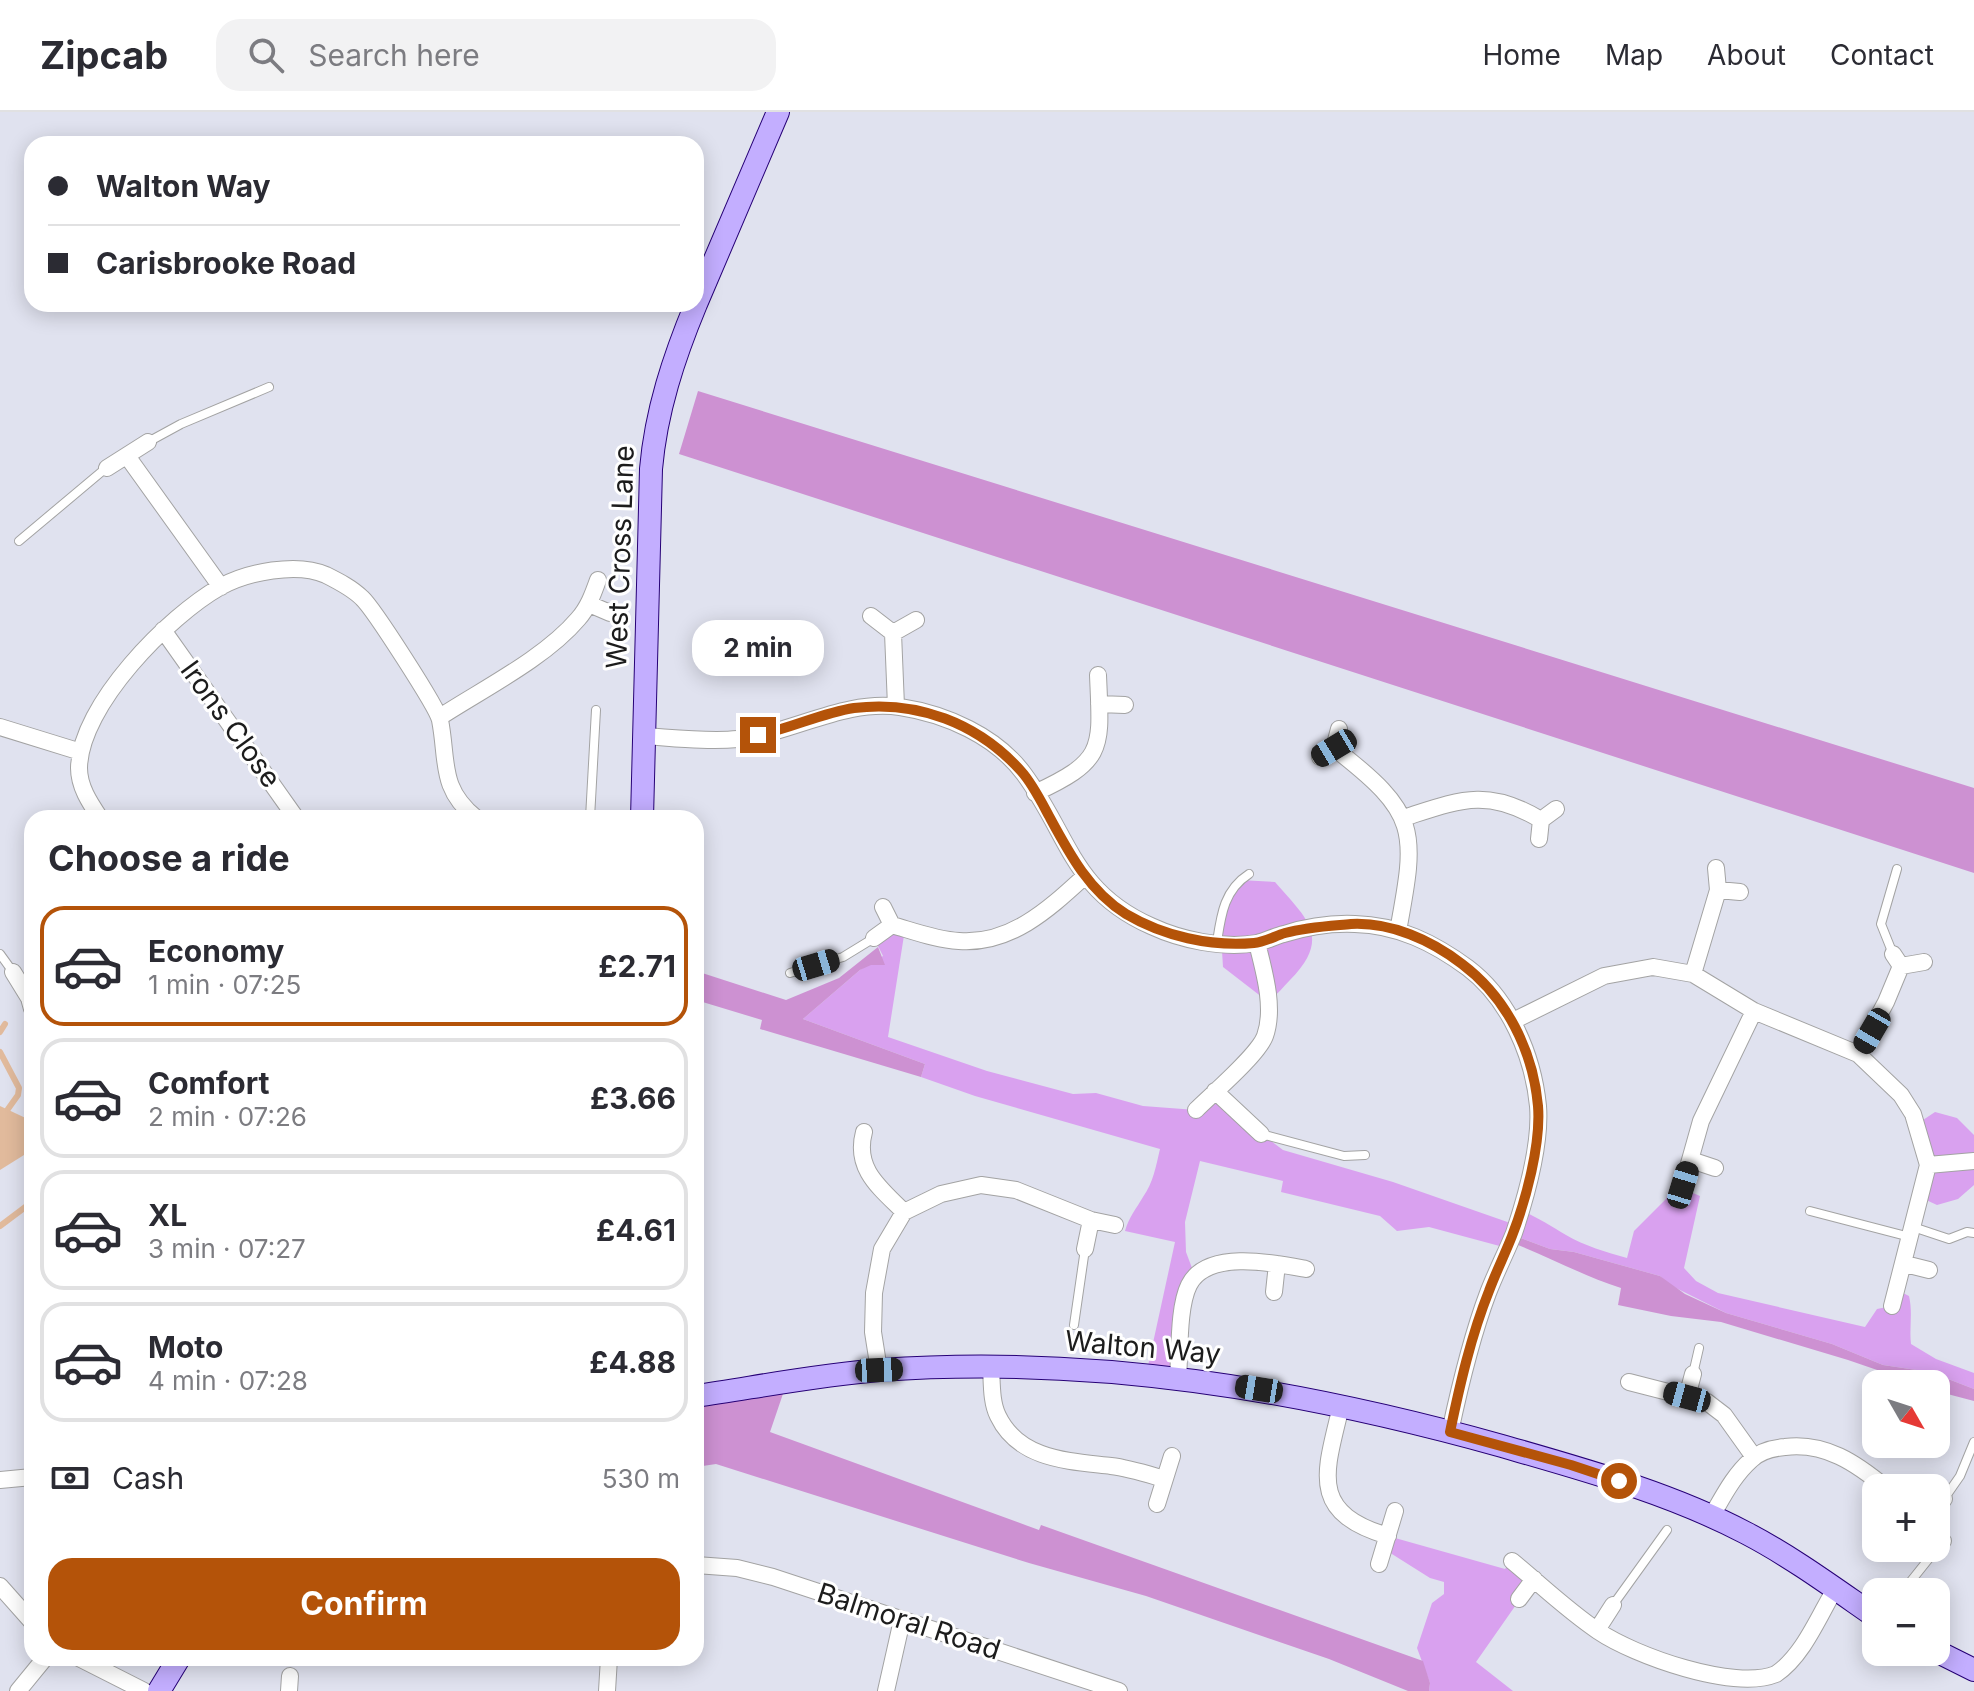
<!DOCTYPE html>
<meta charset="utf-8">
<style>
:root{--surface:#fff;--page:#f2f2f3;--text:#2b2b33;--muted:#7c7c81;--line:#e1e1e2;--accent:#b45309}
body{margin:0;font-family:Inter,sans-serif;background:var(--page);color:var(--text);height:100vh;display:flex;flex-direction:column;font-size:30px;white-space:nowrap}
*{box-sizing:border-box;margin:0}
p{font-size:26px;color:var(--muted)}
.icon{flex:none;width:44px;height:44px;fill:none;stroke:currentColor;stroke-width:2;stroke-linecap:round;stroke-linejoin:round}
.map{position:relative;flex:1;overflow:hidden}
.side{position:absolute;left:24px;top:698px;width:680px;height:856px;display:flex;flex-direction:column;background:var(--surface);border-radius:24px;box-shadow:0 4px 20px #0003}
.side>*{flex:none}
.hud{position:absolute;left:24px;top:24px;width:680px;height:176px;border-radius:24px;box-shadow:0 4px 20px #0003;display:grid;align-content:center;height:176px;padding:0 24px;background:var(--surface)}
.needle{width:52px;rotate:129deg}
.fabs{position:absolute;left:1862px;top:1258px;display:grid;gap:16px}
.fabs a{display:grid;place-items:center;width:88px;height:88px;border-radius:16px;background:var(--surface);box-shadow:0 4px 20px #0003;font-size:40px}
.end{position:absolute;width:36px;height:36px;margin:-18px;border:10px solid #b45309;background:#fff;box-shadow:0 0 0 4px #fff}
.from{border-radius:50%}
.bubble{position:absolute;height:56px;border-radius:24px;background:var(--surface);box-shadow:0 4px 20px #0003;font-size:26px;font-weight:700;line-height:56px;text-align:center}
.car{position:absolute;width:24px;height:48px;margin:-24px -12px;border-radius:10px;box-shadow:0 0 6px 2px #0007;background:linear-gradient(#222 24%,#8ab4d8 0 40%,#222 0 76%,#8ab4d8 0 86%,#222 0)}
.hud b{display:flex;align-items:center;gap:28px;height:76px;font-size:30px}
.hud b+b{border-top:2px solid var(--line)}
.hud i{width:20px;height:20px;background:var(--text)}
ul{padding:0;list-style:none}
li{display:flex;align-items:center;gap:24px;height:120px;margin:0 16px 12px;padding:0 8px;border:4px solid var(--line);border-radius:24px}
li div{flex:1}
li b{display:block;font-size:30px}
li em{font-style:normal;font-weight:700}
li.active{border-color:var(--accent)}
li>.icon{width:72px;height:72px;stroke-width:1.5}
h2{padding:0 24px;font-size:36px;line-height:96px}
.pay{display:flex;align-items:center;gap:20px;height:88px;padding:0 24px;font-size:30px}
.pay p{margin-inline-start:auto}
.cta{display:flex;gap:16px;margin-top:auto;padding:16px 24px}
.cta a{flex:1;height:92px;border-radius:24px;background:var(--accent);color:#fff;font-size:32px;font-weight:700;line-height:92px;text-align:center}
header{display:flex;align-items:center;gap:48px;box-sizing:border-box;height:112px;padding:0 40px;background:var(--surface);border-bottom:2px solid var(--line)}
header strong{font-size:38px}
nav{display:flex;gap:44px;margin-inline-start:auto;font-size:28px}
.search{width:560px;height:72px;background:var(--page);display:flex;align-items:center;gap:20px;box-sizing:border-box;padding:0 28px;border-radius:24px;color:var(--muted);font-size:30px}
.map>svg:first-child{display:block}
.grass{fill:#d9a1ef}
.forest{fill:#cd91d2}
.water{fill:#e1ba9c}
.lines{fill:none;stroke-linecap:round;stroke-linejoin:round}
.stream{stroke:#e1ba9c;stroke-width:6}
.lane-casing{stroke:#a3a3a3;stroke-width:10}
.street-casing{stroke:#a3a3a3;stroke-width:18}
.secondary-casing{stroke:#260076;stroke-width:24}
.lane{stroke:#fff;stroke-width:8}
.street{stroke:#fff;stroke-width:16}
.secondary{stroke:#c3aeff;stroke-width:22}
.route{stroke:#b45309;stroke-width:10}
.labels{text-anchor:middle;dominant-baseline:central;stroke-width:6;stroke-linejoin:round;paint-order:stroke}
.street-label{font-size:28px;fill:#1c1c1c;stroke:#fff}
</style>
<header>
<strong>Zipcab</strong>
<div class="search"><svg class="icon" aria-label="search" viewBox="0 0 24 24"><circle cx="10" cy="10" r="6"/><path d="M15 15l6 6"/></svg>Search here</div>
<nav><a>Home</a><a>Map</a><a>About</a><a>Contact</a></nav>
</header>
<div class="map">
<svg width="1974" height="1579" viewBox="0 0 1974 1579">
<rect width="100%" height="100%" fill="#e0e2ef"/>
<path class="grass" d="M1240,768l35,2c32,37 57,55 15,98 -8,8 -12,15 -23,21l-44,-34 -3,-48z
M905,817l-17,108 99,34 86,23 23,-1 47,13 53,4 19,-19 36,35 32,24 110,32 123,43 5,-14c17,6 29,15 45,24 19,11 40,17 61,23l7,-27 32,-32 6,-15 28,12 -16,72 12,13 22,12 147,34 12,-18 15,-3 5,-16 12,6c4,17 0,32 2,48l25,15 38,14v16l-44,-17 -47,-7 -51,-21 -106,-31 -56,-28 -10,-9 -86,-24 -24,-3 -37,-14 -6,13 -78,-21 -32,4 -17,-15 -99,-24 2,-11 -83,-20 -15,61 1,30 9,24 -17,102 -32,-3 29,-133 -50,-11c4,-14 11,-22 18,-34 10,-14 13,-31 17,-48l-185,-53 -54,-19 4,-13 -122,-45 57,-49 23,-14 -9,-18z
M1935,1000l22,6 17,17v50l-16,14 -21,6 -13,-6 -7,-75z
M1388,1424l117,33 7,-8 22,18 -58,83 37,29h-84l1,-8 -13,-35 15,-45 12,-9v-12l-14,-4 -46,-29z"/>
<path class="forest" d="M698,279l1276,397v85l-1295,-419z
M878,835l7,18h-14l-11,5 -57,49 122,45 -4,13 -161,-48 2,-9 -66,-20v-29l90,29 53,-22z
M1513,1123l37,14 24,3 86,24 25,18 41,19 106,31 51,21 47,7 44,17v12l-38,-10v-7h-18l-70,-24 -127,-38 -50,-6 -53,-11 3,-17c-38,-12 -73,-32 -111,-46z
M787,1270l-17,50 269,98 2,-5 382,136 7,22 -1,8h-21l-79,-32 -183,-63 -117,-33 -313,-99 -20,3v-71z"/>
<path class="water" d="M0,994l32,15v29l-32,20z"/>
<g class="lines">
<path class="stream" d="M0,920l5,-8
M0,940l19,36 -1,7 -10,14
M0,1114l32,-24"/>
<g class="lane-casing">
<path id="lane" d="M148,330l33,-18 88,-37
M19,429l87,-73
M590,706l6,-108
M1217,830c4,-27 7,-52 32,-68
M0,842l13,18
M1893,842l-12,-30 16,-55
M790,861l53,-16 31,-19
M1261,1022l83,22 21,-1
M1810,1099l100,26
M1913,1115l36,12 18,-7 7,1
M1074,1213l11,-76
M1693,1262l6,-26
M1944,1387l16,-23 14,-34
M1907,1474l36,-45
M1613,1493l54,-75"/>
</g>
<g class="street-casing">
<path id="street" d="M127,344l94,131
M107,356l41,-26
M589,492l21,9
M871,504l22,17 23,-13
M163,518l133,188
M893,521l3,73
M1099,592l26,1
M440,605c43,-28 105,-59 138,-98 10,-11 15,-25 20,-39
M0,615l81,25
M645,624c30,2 63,6 93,3 55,-6 106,-40 162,-32 46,7 96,29 124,67 45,61 48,117 127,152 30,14 72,23 106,17 9,-2 18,-7 27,-9 22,-7 48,-11 71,-10 43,1 79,19 113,44 41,31 65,87 70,138 3,37 -12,91 -24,127 -8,20 -18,39 -26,60 -17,45 -28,92 -38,139
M1334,636c85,66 83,81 64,183
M1320,645l14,-9 5,-19
M1035,681c71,-33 66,-44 63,-118
M100,706c-10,-15 -21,-31 -21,-50 1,-63 90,-152 141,-181 27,-15 77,-25 106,-12 12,6 26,13 36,23 11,10 75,109 78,122 8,41 -1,68 36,98
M1403,706c56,-18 84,-31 138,2
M1539,727l2,-19 15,-11
M1718,778l22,2
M892,813c21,6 45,15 67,16 52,4 91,-33 126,-65
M874,826l18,-13 -9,-18
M1893,842l8,12 23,-4
M13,860l16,26 3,11
M1693,862l25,-84 -2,-22
M1513,909l91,-45 49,-9 40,7 61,37 104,43 43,41 12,19 15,51 -36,141
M1858,942l28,-52 15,-36
M1215,979l46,43
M1196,998c16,-16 62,-55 69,-74 10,-28 -1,-65 -8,-93
M864,1020c-10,37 16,56 40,80
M1691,1048l24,8
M1928,1053l46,-4
M1683,1073l18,-64 53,-110
M1085,1137l6,-29
M1905,1152l24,6
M1274,1180l3,-28
M991,1255c1,16 0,35 7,49 21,44 71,45 113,50 18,2 36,8 53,13
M879,1258l-6,-38 1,-39 8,-44 22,-37 37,-18 40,-9 35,5 75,30 24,5
M1178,1266c2,-26 0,-71 11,-93 18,-36 85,-22 117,-16
M1629,1270l78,20 17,13 30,42
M1687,1285l6,-23
M1341,1294c-15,65 -34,106 47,130
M0,1368l32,-3
M1157,1392l15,-48
M1936,1395l8,-8
M1711,1405c12,-20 22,-41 40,-57 8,-8 22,-12 34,-13 40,-5 71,16 101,41
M1936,1422l7,7
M1512,1449c28,23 56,50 86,70 37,25 136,60 178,43 27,-18 43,-58 59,-85
M1379,1452l16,-53
M696,1453l41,3 36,9 346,114
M0,1474l32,36
M1519,1487l15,-20
M1597,1518l16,-25
M79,1546l65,33
M18,1579l27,-33
M289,1579l1,-15
M607,1579l2,-33
M886,1579l16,-71"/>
</g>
<g class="secondary-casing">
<path id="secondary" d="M696,192l82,-192
M642,706l9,-349c5,-58 23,-112 45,-165
M696,1284c61,-9 122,-21 184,-26 213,-15 418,19 622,76 83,24 168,47 244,87 46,24 88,55 130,84
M1936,1539l38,19
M159,1579l20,-33"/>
</g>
<use href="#lane" class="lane"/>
<use href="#street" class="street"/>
<use href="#secondary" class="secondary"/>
</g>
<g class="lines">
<path class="route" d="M758,623c32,-6 63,-22 96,-27 63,-8 124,15 167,63 11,12 20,30 28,45 20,37 40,75 77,98 37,22 85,33 128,29 11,-1 21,-7 31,-10 22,-6 44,-7 66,-9 40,-2 80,16 111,40 44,33 71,86 76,142 3,38 -12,94 -26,130 -7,18 -16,36 -23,55 -18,45 -29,93 -39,141l121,33 48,16"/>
</g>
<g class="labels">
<g class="street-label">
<text transform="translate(620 445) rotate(-88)">West Cross Lane</text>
<text transform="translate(231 612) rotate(54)">Irons Close</text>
<text transform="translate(1143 1235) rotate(5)">Walton Way</text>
<text transform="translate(909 1509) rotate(18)">Balmoral Road</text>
</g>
</g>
</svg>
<div class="fabs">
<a><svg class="needle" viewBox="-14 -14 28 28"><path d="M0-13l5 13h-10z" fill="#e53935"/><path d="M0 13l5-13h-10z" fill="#7c7c81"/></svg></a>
<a>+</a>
<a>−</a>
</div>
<i class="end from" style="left:1619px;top:1369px"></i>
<i class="end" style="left:758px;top:623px"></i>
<div class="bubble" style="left:692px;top:508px;width:132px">2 min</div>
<i class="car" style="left:1334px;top:636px;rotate:239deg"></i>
<i class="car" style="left:816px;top:853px;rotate:73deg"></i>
<i class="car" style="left:1872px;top:919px;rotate:210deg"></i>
<i class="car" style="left:1683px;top:1073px;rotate:17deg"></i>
<i class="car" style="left:879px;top:1258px;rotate:88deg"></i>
<i class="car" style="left:1259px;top:1277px;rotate:279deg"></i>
<i class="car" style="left:1687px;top:1285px;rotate:285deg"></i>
<div class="hud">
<b><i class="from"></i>Walton Way</b>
<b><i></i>Carisbrooke Road</b>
</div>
<section class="side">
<h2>Choose a ride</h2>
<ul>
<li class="active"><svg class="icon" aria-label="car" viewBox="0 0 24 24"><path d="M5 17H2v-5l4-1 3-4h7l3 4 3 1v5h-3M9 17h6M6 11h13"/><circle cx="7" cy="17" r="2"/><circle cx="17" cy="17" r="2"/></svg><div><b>Economy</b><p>1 min · 07:25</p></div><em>£2.71</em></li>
<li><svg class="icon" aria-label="car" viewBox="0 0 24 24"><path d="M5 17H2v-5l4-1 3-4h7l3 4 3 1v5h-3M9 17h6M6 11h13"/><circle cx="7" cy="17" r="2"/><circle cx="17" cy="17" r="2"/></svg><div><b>Comfort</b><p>2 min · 07:26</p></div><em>£3.66</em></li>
<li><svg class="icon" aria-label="car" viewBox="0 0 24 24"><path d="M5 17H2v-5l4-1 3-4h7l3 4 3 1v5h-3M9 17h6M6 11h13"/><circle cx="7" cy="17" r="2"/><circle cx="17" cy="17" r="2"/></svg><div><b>XL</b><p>3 min · 07:27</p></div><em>£4.61</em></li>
<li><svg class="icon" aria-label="car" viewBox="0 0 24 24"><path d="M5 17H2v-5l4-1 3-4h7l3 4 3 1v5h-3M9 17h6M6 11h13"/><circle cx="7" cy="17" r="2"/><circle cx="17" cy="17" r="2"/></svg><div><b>Moto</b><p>4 min · 07:28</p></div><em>£4.88</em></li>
</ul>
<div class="pay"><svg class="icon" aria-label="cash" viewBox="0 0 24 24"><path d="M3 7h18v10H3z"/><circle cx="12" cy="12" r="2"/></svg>Cash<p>530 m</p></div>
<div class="cta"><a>Confirm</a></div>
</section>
</div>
